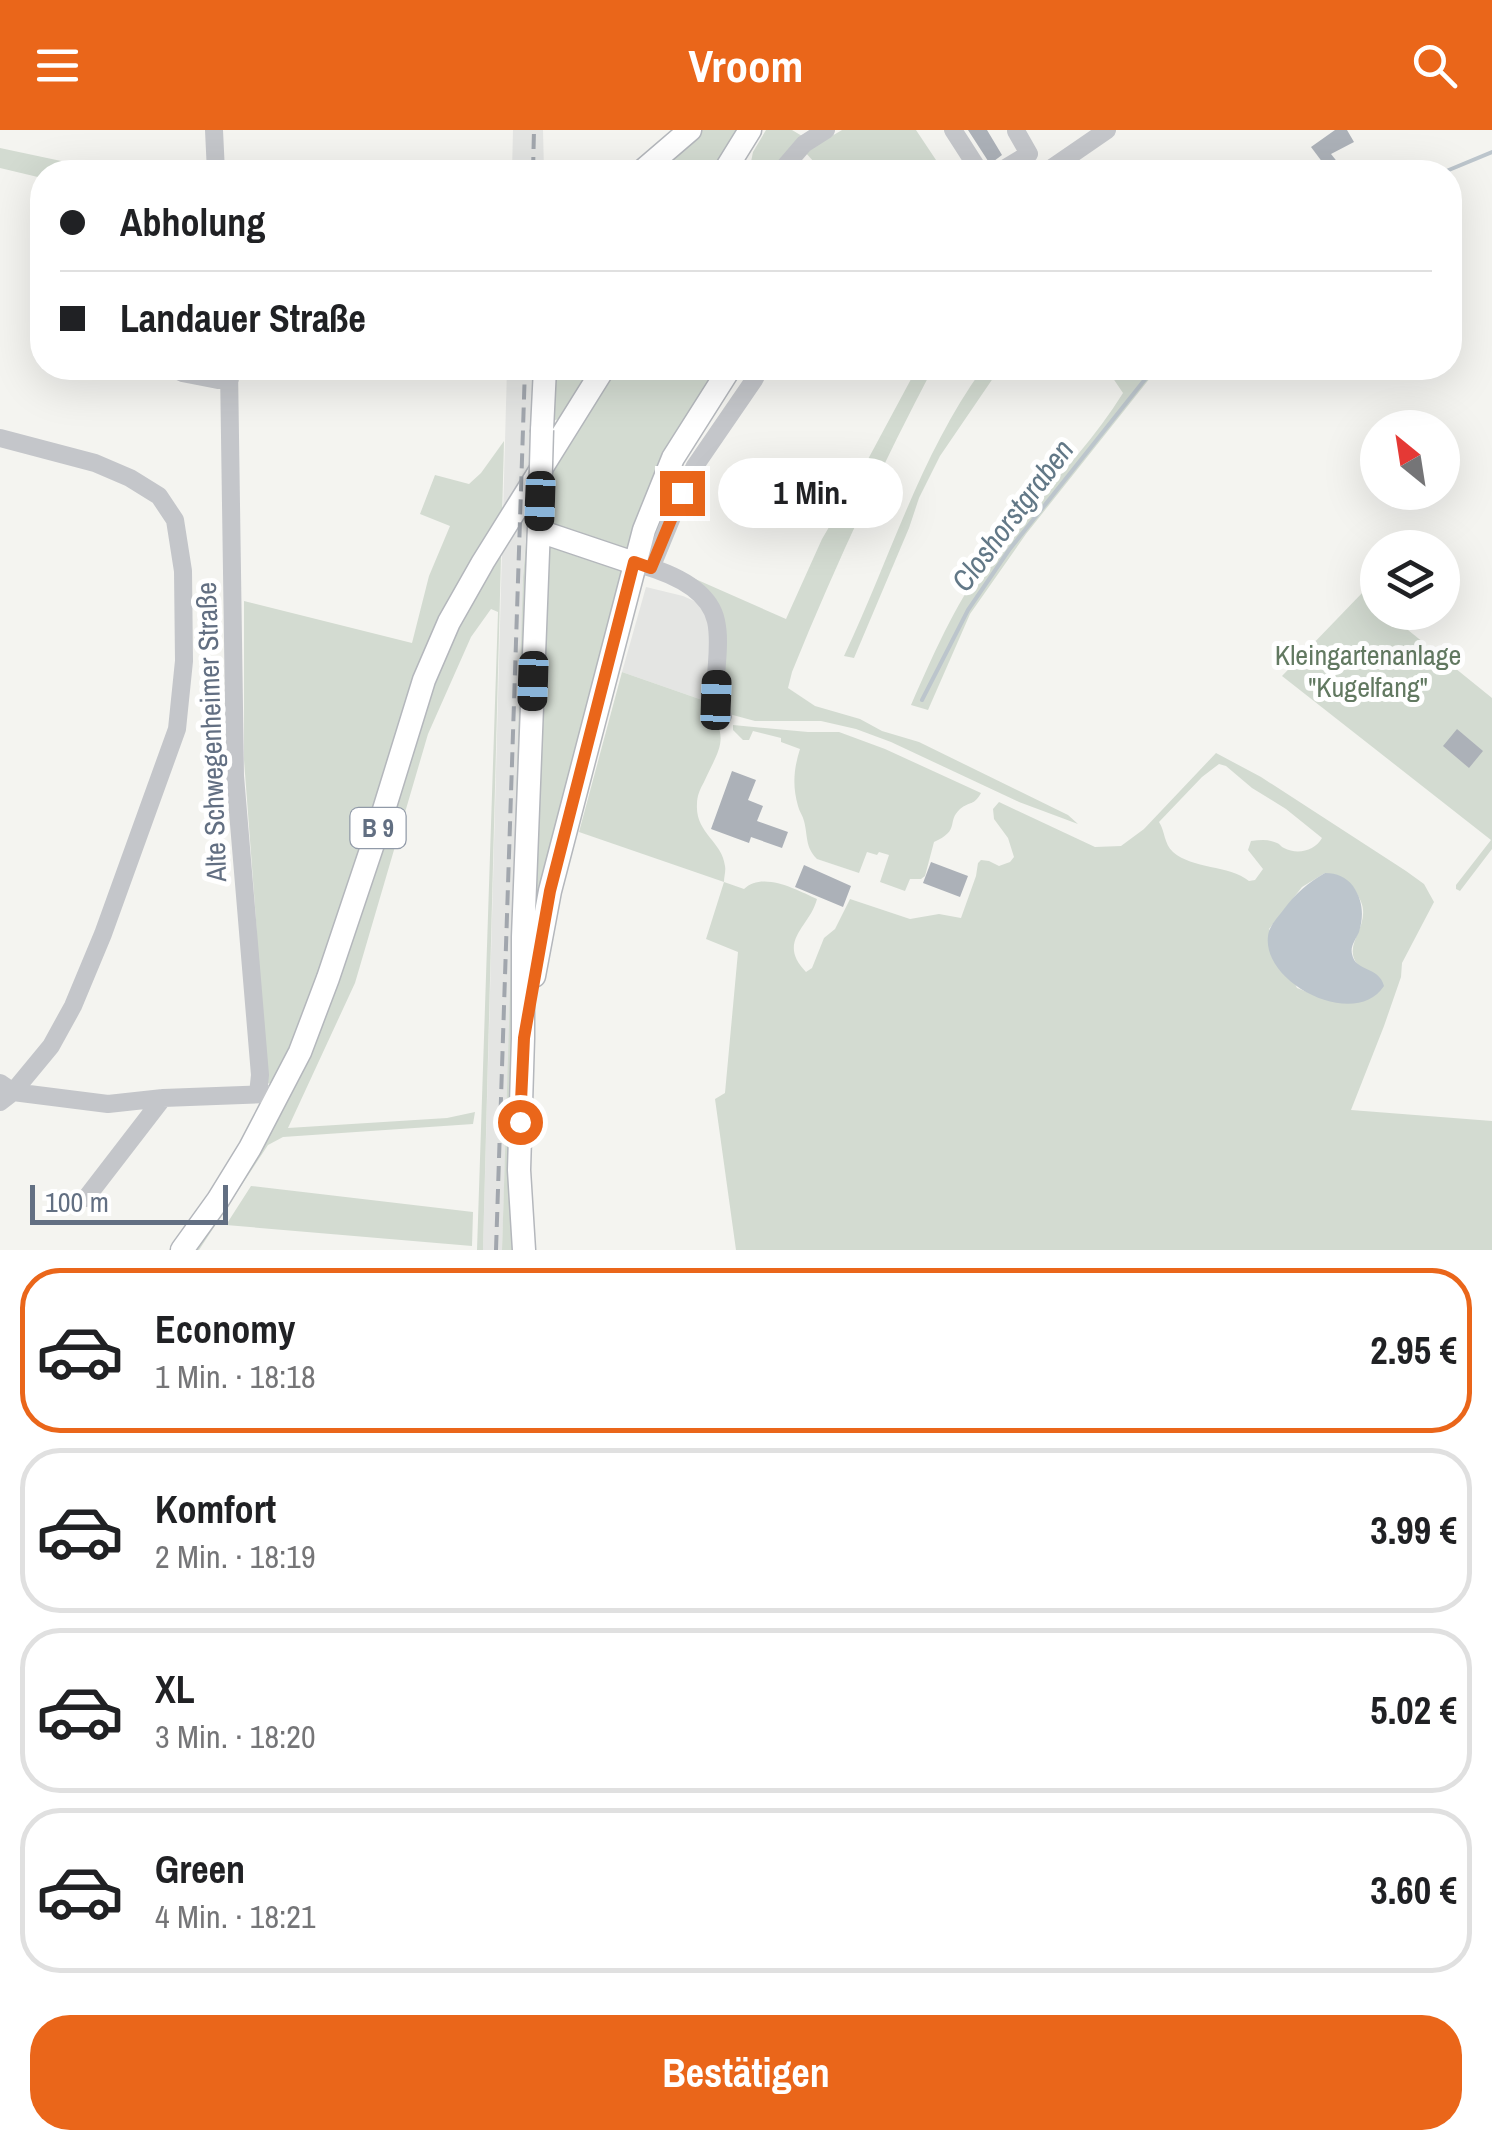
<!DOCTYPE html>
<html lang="de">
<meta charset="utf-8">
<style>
:root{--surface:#fff;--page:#f6f6f6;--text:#202124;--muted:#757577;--line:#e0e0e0;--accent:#ea661a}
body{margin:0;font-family:"Archivo Narrow",sans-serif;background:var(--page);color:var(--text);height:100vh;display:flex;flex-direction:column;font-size:38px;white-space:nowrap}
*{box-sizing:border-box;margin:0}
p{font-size:32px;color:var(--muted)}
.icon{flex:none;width:55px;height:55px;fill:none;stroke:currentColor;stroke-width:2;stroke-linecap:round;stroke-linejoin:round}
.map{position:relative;height:1120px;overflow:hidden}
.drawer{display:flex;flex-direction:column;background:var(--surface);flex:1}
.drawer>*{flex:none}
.hud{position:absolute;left:30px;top:30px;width:1432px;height:220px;border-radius:40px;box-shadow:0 10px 40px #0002;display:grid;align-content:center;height:220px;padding:0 30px;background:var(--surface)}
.needle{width:65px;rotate:330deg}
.buttons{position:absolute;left:1360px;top:280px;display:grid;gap:20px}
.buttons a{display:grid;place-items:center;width:100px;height:100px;border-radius:50%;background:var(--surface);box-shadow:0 10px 40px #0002;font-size:50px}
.scale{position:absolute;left:30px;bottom:25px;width:198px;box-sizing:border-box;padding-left:10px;border:5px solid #626f82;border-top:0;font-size:28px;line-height:35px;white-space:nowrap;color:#626f82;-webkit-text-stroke:8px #fff;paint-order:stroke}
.end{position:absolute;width:45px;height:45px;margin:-22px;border:12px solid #ea661a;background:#fff;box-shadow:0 0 0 5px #fff}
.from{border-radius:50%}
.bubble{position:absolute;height:70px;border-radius:35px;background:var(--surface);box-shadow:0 10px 40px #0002;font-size:32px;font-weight:700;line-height:70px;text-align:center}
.car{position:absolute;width:30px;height:60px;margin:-30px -15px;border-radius:12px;box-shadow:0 0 8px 2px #0007;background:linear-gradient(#222 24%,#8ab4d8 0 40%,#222 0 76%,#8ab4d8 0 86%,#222 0)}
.hud b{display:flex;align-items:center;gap:35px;height:95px;font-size:38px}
.hud b+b{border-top:2px solid var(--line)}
.hud i{width:25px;height:25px;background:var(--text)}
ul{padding:18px 0 0;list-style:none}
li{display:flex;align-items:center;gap:30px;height:165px;margin:0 20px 15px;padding:0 10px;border:5px solid var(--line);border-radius:40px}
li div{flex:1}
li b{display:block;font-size:38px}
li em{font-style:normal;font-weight:700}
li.selected{border-color:var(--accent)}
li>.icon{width:90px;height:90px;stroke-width:1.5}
.primary-button{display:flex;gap:20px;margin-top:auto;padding:20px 30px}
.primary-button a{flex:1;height:115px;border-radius:40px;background:var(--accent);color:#fff;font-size:40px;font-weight:700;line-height:115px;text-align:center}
header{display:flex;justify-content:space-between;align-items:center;height:130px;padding:0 30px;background:var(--accent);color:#fff;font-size:45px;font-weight:700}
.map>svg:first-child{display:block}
.built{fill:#e4e5e3}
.green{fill:#d3dbd1;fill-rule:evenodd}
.water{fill:#bcc5cc}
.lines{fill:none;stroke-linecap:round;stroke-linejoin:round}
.stream{stroke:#bcc5cc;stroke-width:4}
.building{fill:#acb1b8}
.major-casing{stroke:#b4b7bc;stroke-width:25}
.minor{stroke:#c4c6ca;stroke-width:18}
.major{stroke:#fff;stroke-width:22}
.rail{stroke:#a1a6ad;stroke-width:4;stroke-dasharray:15 8;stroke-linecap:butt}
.major-bridge-casing{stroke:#b4b7bc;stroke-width:25;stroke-linecap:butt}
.major-bridge{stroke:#fff;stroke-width:22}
.route{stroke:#ea661a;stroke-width:12}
.labels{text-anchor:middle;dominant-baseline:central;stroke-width:10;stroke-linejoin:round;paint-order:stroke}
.shield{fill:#fff;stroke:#919aa8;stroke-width:2.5}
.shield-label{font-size:25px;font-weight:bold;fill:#626f82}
.park-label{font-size:28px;fill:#627961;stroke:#fff}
.street-label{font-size:28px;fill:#626f82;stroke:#fff}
.water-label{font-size:30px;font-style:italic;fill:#627887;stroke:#fff}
</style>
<header><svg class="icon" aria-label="menu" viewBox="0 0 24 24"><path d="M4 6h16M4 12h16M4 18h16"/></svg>Vroom<svg class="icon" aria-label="search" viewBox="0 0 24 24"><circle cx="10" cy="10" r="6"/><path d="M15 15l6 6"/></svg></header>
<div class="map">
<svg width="1492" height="1120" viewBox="0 0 1492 1120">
<rect width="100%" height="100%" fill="#f4f4f0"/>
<path class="built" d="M513,0h30l1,42h-32z
M507,238h32l-16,209 -6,228 -15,445h-19z
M646,457l37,9 18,8 9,21 1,57 -3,20 -86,-30z"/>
<path class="green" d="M700,0h37l-26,42h-60z
M766,0h26l15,9 -31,33h-27l4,-20z
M842,0h74l22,33 -15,9h-100l-18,-20z
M0,18l113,24h-71v6l-42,-10z
M553,238h39l-31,50 -8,3z
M612,238h110l-55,83 -18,35 -22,65 -75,-25 -4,-6 5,-58z
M917,238h16c-52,99 -99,200 -141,304l-4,16 27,18 45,13 22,12 37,11 149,73 10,9 -59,-22 -128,-60 -35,-13 -35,-8h-66l-26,-7 -6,-16 -2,-85 -8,-18 -29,-21 102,45 36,-80 37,-63z
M983,238h17l-60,88 -21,42 -10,30 -55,130 -10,-2c46,-97 76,-201 139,-288z
M1106,238h52l-132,166 -56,80 -42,96 -17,-5c22,-49 43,-100 76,-143 43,-59 98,-107 136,-169z
M504,311l-21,809h-6l21,-638 -7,-3 -20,28 -43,97 -73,249 -67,145 159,-10 28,-6 -2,12 -190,13 -15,8 -69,105h-7l93,-152 137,-436c-25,65 -45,131 -65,198 -23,75 -45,154 -85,223l-9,1 -7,-164 -12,-160v-159l168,42 17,-67 21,-50 -30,-12 15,-39 34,9 12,-11z
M529,378l-15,742h-12l21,-673z
M551,412l73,29 -90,368 12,-392z
M1363,462l14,13 1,7 9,1 105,85v151l-32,42 -4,-2v-4l35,-45 -209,-164z
M622,542l86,30c21,40 13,43 -4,80 -4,7 -7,14 -7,22 -2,29 25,37 28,62 1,5 -1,11 -1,16l20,7c19,-18 53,1 73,10 -7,28 -41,42 -11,73l6,-4 12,-30 11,-9 15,-30 60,20 29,-5 22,4 15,-42 2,-13 3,-3 8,1 10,5 11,-4 4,-5 -6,-19 -14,-19 -1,-10 6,-7 96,45 26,-1 23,-17 72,-76 45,24 145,94 18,13 10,18 -32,61 -1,14 -17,49 -33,84 141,11v129h-756l-21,-151 10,-6 13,-141 -32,-13 18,-57 -145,-50zM1219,634l7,2 26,22 34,21 36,29c-7,13 -25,17 -38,10 -3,-1 -4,-4 -7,-5 -8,-4 -17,-3 -26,-2l-3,9 15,19 -8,11 -6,1c-20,-16 -57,-12 -76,-29 -9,-8 -8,-21 -14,-30l43,-45zM1325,743l28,14c3,6 10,15 10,23 2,21 -20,37 -5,55l-28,36 -33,-13 -28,-59 33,-42z
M733,595l75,7h31l46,17 96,44c-7,13 -11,8 -21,16 -14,13 1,21 -26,33l-9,34 -4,3h-11l-5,12 -25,-9 9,-27 -10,-3 -2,3 -10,-3 -8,21 -42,-14c-12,-12 -9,-23 -13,-38 -1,-5 -5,-10 -6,-15 -6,-21 -4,-38 2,-57l-19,-7v-4l-28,-7 -4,9h-6l-10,-10z
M251,1056l222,26 -1,34 -246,-21z"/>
<path class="water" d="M1325,743c12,0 21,4 28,13 10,15 11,29 6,46 -3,7 -9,14 -7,22 3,18 27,12 32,32 -28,44 -122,-2 -116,-50 1,-10 10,-19 16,-27 12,-16 24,-26 41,-36z"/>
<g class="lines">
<path class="stream" d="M1444,42l48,-20
M922,570l46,-90 41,-60 145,-182"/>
</g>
<path class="building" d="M968,0h19l15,25 -12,9z
M1347,0l7,12 -23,12 8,10 -10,7 -18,-24 24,-17z
M1457,599l26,22 -14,17 -26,-22z
M732,641l24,9 -8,20 15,6 -6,15 31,11 -6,16 -31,-11 -2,6 -38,-14z
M931,732l37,14 -8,21 -37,-14z
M804,735l47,21 -8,21 -48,-20z"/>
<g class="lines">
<g class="major-casing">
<path id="major" d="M641,42l49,-42
M724,42l26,-42
M542,300l3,-62
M539,401l95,32
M534,846l16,-85 94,-361 29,-72 57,-90
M182,1120l36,-50 32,-52 50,-96 28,-74 50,-149 46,-149 25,-58 34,-60 121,-194
M524,1120l-5,-80 4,-132v-101l17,-436"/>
</g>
<path class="minor" d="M214,0l2,42
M953,0l27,42
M780,42l24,-28 22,-14
M999,42l30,-18 -13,-23
M1046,42l61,-42
M229,238l6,408 25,299 -2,19
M182,243l36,7 12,-1
M0,308l95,25 35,15 29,18 16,24 8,51 1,90 -7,68 -74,205 -30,72 -22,40 -38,46 -13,10
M642,435c28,8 67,24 74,56 4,18 1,38 0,56 0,15 -1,27 7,39
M651,438l31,-75 13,-27 59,-86 6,-12
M0,953l13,9 95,12 55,-6 103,-4
M86,1068l77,-100"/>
<use href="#major" class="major"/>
<path class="rail" d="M533,42l1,-42
M496,1120l29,-882"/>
<g class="major-bridge-casing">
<path id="major-bridge" d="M540,371l2,-71"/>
</g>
<use href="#major-bridge" class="major-bridge"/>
</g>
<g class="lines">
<path class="route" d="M520,992l4,-84 26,-147 84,-329 17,6 31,-75"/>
</g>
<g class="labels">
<rect class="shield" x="350.5" y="678" width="55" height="40" rx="8"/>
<g class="shield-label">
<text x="378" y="698">B 9</text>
</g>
<g class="park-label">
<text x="1368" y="525">Kleingartenanlage<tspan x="1368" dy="32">"Kugelfang"</tspan></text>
</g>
<g class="street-label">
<text transform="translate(211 602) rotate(-92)">Alte Schwegenheimer Straße</text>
</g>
<g class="water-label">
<text transform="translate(1012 385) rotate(-53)">Closhorstgraben</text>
</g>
</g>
</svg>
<div class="buttons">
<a><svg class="needle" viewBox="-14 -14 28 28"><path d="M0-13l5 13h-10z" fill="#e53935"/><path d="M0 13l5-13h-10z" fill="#757577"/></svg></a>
<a><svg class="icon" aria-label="layers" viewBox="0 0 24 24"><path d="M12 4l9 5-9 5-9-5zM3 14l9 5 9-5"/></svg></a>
</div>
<div class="scale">100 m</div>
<i class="end from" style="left:520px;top:992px"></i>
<i class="end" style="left:682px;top:363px"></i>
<div class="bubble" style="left:718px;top:328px;width:185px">1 Min.</div>
<i class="car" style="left:540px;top:371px;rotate:182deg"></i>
<i class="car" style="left:533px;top:551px;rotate:182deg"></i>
<i class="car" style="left:716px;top:570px;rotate:2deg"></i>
<div class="hud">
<b><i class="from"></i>Abholung</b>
<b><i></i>Landauer Straße</b>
</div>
</div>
<section class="drawer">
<ul>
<li class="selected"><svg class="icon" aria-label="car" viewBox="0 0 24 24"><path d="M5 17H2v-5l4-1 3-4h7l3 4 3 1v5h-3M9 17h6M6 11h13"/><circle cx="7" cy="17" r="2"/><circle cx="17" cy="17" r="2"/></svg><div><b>Economy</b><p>1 Min. · 18:18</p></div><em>2.95 €</em></li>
<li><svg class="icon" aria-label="car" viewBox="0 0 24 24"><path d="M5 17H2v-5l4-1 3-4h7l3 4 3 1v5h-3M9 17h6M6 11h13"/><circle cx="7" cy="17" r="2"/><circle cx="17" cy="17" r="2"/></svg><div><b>Komfort</b><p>2 Min. · 18:19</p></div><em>3.99 €</em></li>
<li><svg class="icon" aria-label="car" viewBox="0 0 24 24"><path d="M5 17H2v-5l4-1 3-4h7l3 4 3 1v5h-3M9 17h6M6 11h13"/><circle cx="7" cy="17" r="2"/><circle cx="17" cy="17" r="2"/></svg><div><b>XL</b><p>3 Min. · 18:20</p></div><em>5.02 €</em></li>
<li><svg class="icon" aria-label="car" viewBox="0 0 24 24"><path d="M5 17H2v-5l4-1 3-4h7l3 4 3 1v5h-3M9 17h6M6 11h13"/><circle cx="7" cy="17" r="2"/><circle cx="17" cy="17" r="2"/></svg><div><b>Green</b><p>4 Min. · 18:21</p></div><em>3.60 €</em></li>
</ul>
<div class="primary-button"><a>Bestätigen</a></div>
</section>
